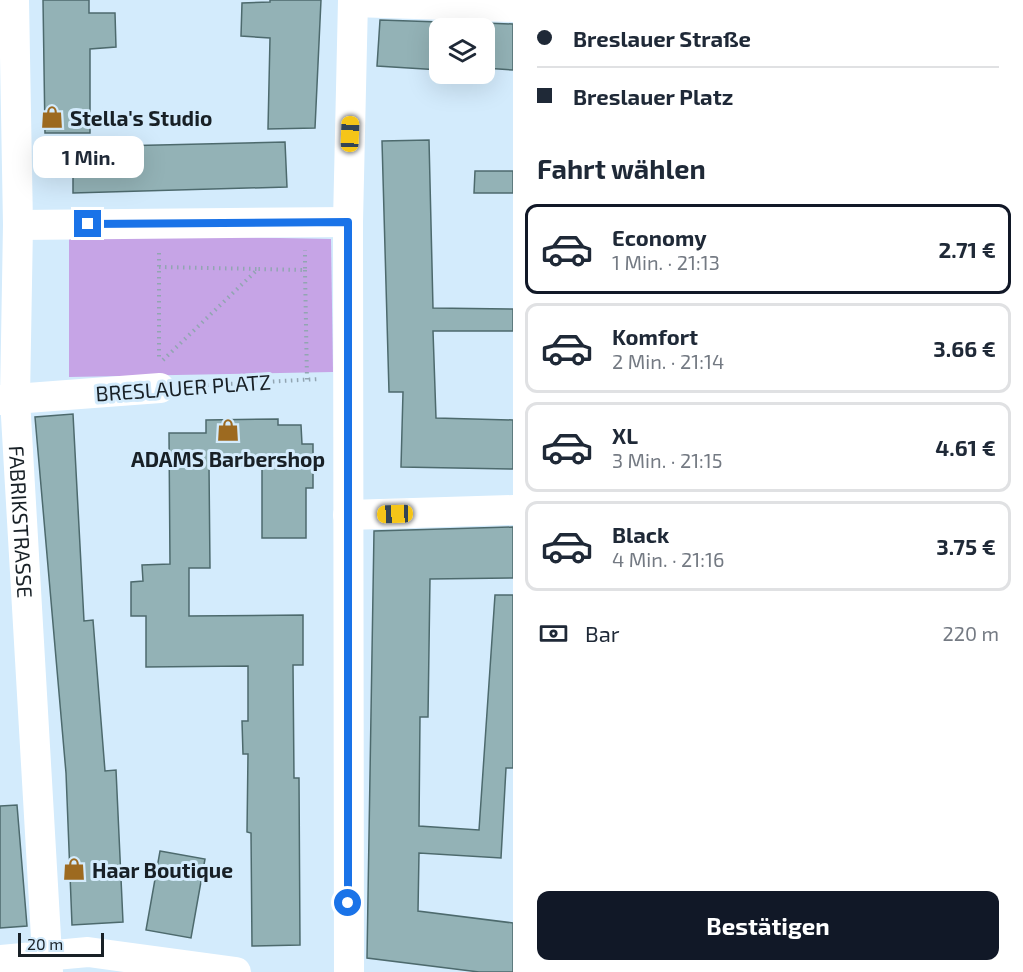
<!DOCTYPE html>
<html lang="de">
<meta charset="utf-8">
<style>
:root{--surface:#fff;--page:#f6f6f7;--text:#1f2937;--muted:#747a83;--line:#e0e1e3;--accent:#111827}
body{margin:0;font-family:"Exo 2",sans-serif;background:var(--page);color:var(--text);height:100vh;display:flex;flex-direction:column;font-size:22px;white-space:nowrap}
*{box-sizing:border-box;margin:0}
p{font-size:20px;color:var(--muted)}
.icon{flex:none;width:33px;height:33px;fill:none;stroke:currentColor;stroke-width:2;stroke-linecap:round;stroke-linejoin:round}
.map{position:relative;flex:1;overflow:hidden}
.side{display:flex;flex-direction:column;background:var(--surface);width:510px}
.side>*{flex:none}
.top-card{display:grid;align-content:center;height:132px;padding:0 24px;background:var(--surface)}
.tools{position:absolute;left:429px;top:18px;display:grid;gap:12px}
.tools a{display:grid;place-items:center;width:66px;height:66px;border-radius:12px;background:var(--surface);box-shadow:0 6px 24px #0002;font-size:30px}
.scale{position:absolute;left:18px;bottom:15px;width:86px;box-sizing:border-box;padding-left:6px;border:3px solid #182026;border-top:0;font-size:16px;line-height:21px;white-space:nowrap;color:#182026;-webkit-text-stroke:4px #d3ebfc;paint-order:stroke}
.end{position:absolute;width:27px;height:27px;margin:-14px;border:8px solid #1a73e8;background:#fff;box-shadow:0 0 0 3px #fff}
.from{border-radius:50%}
.bubble{position:absolute;height:42px;border-radius:12px;background:var(--surface);box-shadow:0 6px 24px #0002;font-size:20px;font-weight:700;line-height:42px;text-align:center}
.car{position:absolute;width:18px;height:36px;margin:-18px -9px;border-radius:8px;box-shadow:0 0 4px 2px #0007;background:linear-gradient(#f5c518 24%,#345 0 40%,#f5c518 0 76%,#345 0 86%,#f5c518 0)}
.top-card b{display:flex;align-items:center;gap:21px;height:57px;font-size:22px}
.top-card b+b{border-top:2px solid var(--line)}
.top-card i{width:15px;height:15px;background:var(--text)}
ul{padding:0;list-style:none}
li{display:flex;align-items:center;gap:18px;height:90px;margin:0 12px 9px;padding:0 12px;border:3px solid var(--line);border-radius:12px}
li div{flex:1}
li b{display:block;font-size:22px}
li em{font-style:normal;font-weight:700}
li.on{border-color:var(--accent)}
li>.icon{width:54px;height:54px;stroke-width:1.5}
h2{padding:0 24px;font-size:27px;line-height:72px}
.pay{display:flex;align-items:center;gap:15px;height:66px;padding:0 24px;font-size:22px}
.pay p{margin-inline-start:auto}
.action{display:flex;gap:12px;margin-top:auto;padding:12px 24px}
.action a{flex:1;height:69px;border-radius:12px;background:var(--accent);color:#fff;font-size:24px;font-weight:700;line-height:69px;text-align:center}
main{display:flex;flex:1;min-height:0}
.map>svg:first-child{display:block}
.green{fill:#c6a4e6}
.building{fill:#93b2b6;stroke:#4d6a6d;stroke-width:1.5}
.lines{fill:none;stroke-linecap:round;stroke-linejoin:round}
.path{stroke:#92a5b2;stroke-width:4;stroke-dasharray:1.5 4.5;stroke-linecap:butt}
.minor{stroke:#fff;stroke-width:30}
.route{stroke:#1a73e8;stroke-width:8}
.labels{text-anchor:middle;dominant-baseline:central;stroke-width:6;stroke-linejoin:round;paint-order:stroke}
.poi-label{font-size:21px;font-weight:bold;fill:#182026;stroke:#d3ebfc;text-anchor:start}
.street-label{font-size:21px;fill:#182026;stroke:#d3ebfc}
</style>
<main>
<div class="map">
<svg width="513" height="972" viewBox="0 0 513 972">
<rect width="100%" height="100%" fill="#d3ebfc"/>
<path class="green" d="M135,235l196,4 2,133 -264,5v-141z"/>
<path class="building" d="M43,0h46v13h26l1,34 -26,2v84h-45z
M270,0h51l-6,128 -47,1 2,-91 -29,-2 1,-33 28,-1z
M380,20l60,2v48l-63,-4z
M484,23l29,1v46l-29,-2z
M429,140l4,168 80,1v22h-80l3,87 77,2v49l-112,-2 2,-75h-14l-7,-251z
M285,142l2,45 -214,6v-46z
M475,171h38v22h-39z
M73,414l11,207 9,-1 12,151 11,-1 7,152 -51,3 -6,-152 -31,-356z
M278,419v6h23l1,19h11v44h-7v50h-44v-72h-53l1,102h-21v48l114,-1v50h-10l1,113h5l1,167 -48,1 -1,-113 -4,-1 1,-78h-5l-1,-33h6v-55l-102,1v-51h-15v-34l12,-1 -1,-16 28,-1 -1,-131h37v-13z
M513,527v51l-83,1 -2,138h-8l-1,109 60,4 16,-235h18v173h-7l-5,90 -82,-5 -1,58 95,12v49h-34l-112,-14 7,-427z
M17,805l10,121 -27,2v-122z
M160,851l45,8 -14,79 -45,-8z"/>
<g class="lines">
<path class="path" d="M159,253v107
M159,267l98,2
M305,270l2,110
M163,360l95,-91 47,1v-20
M189,386l130,-7"/>
<g class="minor">
<path id="s1" d="M14,0l4,225 -3,174 33,573"/>
<path d="M353,2l160,5"/>
<path d="M18,225l330,-3"/>
<path d="M0,400l160,-12"/>
<path d="M348,515l165,-5"/>
<path d="M0,960l88,-8 148,20"/>
<path d="M349,972l-1,-750 5,-222"/>
</g>
</g>
<g class="lines">
<path class="route" d="M88,224l260,-2v681"/>
</g>
<defs>
<g id="shop-bare" transform="scale(1.8)"><path d="M-5-2.5h2.3a2.7 3.5 0 0 1 5.4 0H5L5.5 6h-11ZM-1.5-2.5h3a1.5 2.3 0 0 0-3 0Z" fill="#9d6a20" stroke="#d3ebfc" stroke-width="2.5" paint-order="stroke"/></g>
</defs>
<g fill-rule="evenodd">
<use href="#shop-bare" x="52" y="117"/>
<use href="#shop-bare" x="228" y="430"/>
<use href="#shop-bare" x="74" y="869"/>
</g>
<g class="labels">
<g class="poi-label">
<text x="70" y="117">Stella's Studio</text>
<text x="228" y="458" text-anchor="middle">ADAMS Barbershop</text>
<text x="92" y="869">Haar Boutique</text>
</g>
<g class="street-label">
<text transform="translate(183 387) rotate(-4)">BRESLAUER PLATZ</text>
<text stroke="none"><textPath href="#s1" startOffset="522">FABRIKSTRASSE</textPath></text>
</g>
</g>
</svg>
<div class="tools">
<a><svg class="icon" aria-label="layers" viewBox="0 0 24 24"><path d="M12 4l9 5-9 5-9-5zM3 14l9 5 9-5"/></svg></a>
</div>
<div class="scale">20 m</div>
<i class="end from" style="left:348px;top:903px"></i>
<i class="end" style="left:88px;top:224px"></i>
<div class="bubble" style="left:33px;top:136px;width:111px">1 Min.</div>
<i class="car" style="left:350px;top:134px;rotate:2deg"></i>
<i class="car" style="left:395px;top:514px;rotate:268deg"></i>
</div>
<section class="side">
<div class="top-card">
<b><i class="from"></i>Breslauer Straße</b>
<b><i></i>Breslauer Platz</b>
</div>
<h2>Fahrt wählen</h2>
<ul>
<li class="on"><svg class="icon" aria-label="car" viewBox="0 0 24 24"><path d="M5 17H2v-5l4-1 3-4h7l3 4 3 1v5h-3M9 17h6M6 11h13"/><circle cx="7" cy="17" r="2"/><circle cx="17" cy="17" r="2"/></svg><div><b>Economy</b><p>1 Min. · 21:13</p></div><em>2.71 €</em></li>
<li><svg class="icon" aria-label="car" viewBox="0 0 24 24"><path d="M5 17H2v-5l4-1 3-4h7l3 4 3 1v5h-3M9 17h6M6 11h13"/><circle cx="7" cy="17" r="2"/><circle cx="17" cy="17" r="2"/></svg><div><b>Komfort</b><p>2 Min. · 21:14</p></div><em>3.66 €</em></li>
<li><svg class="icon" aria-label="car" viewBox="0 0 24 24"><path d="M5 17H2v-5l4-1 3-4h7l3 4 3 1v5h-3M9 17h6M6 11h13"/><circle cx="7" cy="17" r="2"/><circle cx="17" cy="17" r="2"/></svg><div><b>XL</b><p>3 Min. · 21:15</p></div><em>4.61 €</em></li>
<li><svg class="icon" aria-label="car" viewBox="0 0 24 24"><path d="M5 17H2v-5l4-1 3-4h7l3 4 3 1v5h-3M9 17h6M6 11h13"/><circle cx="7" cy="17" r="2"/><circle cx="17" cy="17" r="2"/></svg><div><b>Black</b><p>4 Min. · 21:16</p></div><em>3.75 €</em></li>
</ul>
<div class="pay"><svg class="icon" aria-label="cash" viewBox="0 0 24 24"><path d="M3 7h18v10H3z"/><circle cx="12" cy="12" r="2"/></svg>Bar<p>220 m</p></div>
<div class="action"><a>Bestätigen</a></div>
</section>
</main>
